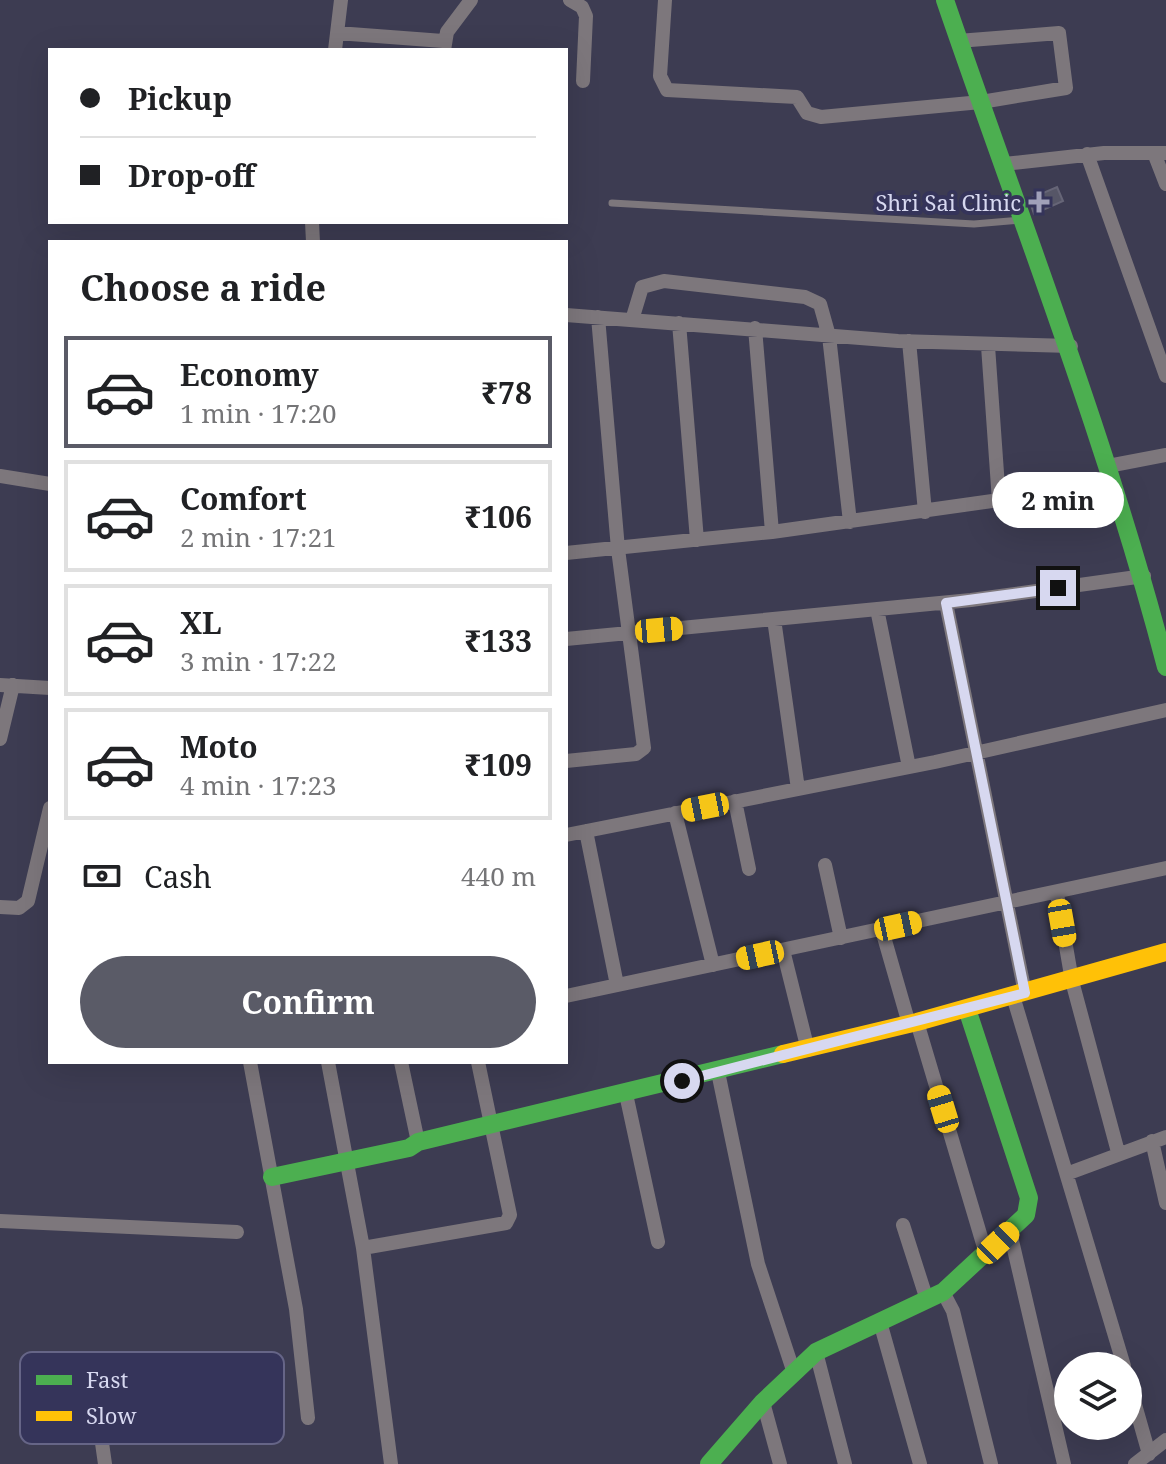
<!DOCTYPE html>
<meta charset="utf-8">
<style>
:root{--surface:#fff;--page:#f6f6f6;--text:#202124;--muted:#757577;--line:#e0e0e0;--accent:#5a5b67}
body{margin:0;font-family:"Noto Serif",serif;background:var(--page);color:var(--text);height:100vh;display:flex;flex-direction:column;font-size:30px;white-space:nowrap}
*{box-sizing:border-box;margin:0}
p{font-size:26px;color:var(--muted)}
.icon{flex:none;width:44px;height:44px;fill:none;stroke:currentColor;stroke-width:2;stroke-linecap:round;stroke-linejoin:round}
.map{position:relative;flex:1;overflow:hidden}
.details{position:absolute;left:48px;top:240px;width:520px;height:824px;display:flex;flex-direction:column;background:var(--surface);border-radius:0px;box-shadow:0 8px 32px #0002}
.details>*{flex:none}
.guide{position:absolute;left:48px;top:48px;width:520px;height:176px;border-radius:0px;box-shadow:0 8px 32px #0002;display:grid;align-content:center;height:176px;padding:0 32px;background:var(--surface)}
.controls{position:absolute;left:1054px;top:1352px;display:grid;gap:16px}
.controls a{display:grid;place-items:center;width:88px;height:88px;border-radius:50%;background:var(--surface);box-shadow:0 8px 32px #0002;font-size:40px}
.end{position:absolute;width:36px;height:36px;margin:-18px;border:10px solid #d7d8f0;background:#111;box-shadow:0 0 0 4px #111}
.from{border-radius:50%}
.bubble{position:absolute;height:56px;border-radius:28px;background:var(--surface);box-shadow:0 8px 32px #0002;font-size:26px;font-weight:700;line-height:56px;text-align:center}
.car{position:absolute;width:24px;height:48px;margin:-24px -12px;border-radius:10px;box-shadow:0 0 6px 2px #0007;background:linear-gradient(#f5c518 24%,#345 0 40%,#f5c518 0 76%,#345 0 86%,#f5c518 0)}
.guide b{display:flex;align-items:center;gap:28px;height:76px;font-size:30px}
.guide b+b{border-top:2px solid var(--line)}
.guide i{width:20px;height:20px;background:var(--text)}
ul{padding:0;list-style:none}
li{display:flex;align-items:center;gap:24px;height:112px;margin:0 16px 12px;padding:0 16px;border:4px solid var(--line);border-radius:0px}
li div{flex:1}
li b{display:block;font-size:30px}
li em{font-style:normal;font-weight:700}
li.on{border-color:var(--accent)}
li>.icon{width:72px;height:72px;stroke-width:1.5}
h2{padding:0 32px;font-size:36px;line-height:96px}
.pay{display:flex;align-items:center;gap:20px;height:88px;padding:0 32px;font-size:30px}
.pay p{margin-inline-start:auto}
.primary-button{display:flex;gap:16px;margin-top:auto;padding:16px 32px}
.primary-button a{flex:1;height:92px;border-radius:48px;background:var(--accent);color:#fff;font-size:32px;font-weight:700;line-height:92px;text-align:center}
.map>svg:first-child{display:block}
.building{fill:#565667;stroke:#666577;stroke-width:2}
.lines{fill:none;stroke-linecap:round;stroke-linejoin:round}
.lane{stroke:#7d777c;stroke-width:7}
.street{stroke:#7d777c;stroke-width:14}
.fast{stroke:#4caf50;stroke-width:18}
.slow{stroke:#ffc107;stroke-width:18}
.route{stroke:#d7d8f0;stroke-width:10}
.poi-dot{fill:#a1a1b9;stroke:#35345a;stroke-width:3}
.labels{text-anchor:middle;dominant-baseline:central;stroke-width:8;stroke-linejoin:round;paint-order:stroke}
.poi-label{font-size:22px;fill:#d7d8f0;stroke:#35345a;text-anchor:end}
.key{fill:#35345a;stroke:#666587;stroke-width:2}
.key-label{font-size:22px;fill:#d7d8f0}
</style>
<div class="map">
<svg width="1166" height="1464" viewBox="0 0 1166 1464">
<rect width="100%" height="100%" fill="#3d3c52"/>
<path class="building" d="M1057,187l6,14 -29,13 -5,-15z"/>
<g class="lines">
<path class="lane" d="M612,203l362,21 47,-4"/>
<path class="street" d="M570,0l12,7 4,9 -3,65
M665,0l-5,76 7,14 130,7 10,16 14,4 160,-15 85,-14 -7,-55 -101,8
M337,33l106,8
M335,50l6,-50
M444,50l3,-18 24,-32
M1154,153l12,31
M1087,154l79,222
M1004,164l100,-11h62
M312,222l1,20
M566,315l332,26 173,5
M632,320l10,-33 22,-6 141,16 15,7 9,32 21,186
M679,323l18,217
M755,328l17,204
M909,341l16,171
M988,346l11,155
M1108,466l58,-11
M0,476l50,8
M566,553l206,-21 341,-48
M946,603l79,390
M877,609l32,158
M774,619l24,170
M566,639l405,-39 173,-24
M0,685l50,3
M0,739l13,-54
M566,761l70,-7 8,-6 -26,-199 -20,-232
M735,801l14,68
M675,813l38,152
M586,831l31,154
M566,835l369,-73 231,-52
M825,865l16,73
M1057,894l15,87 46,171
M0,907l19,1 9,-7 22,-93
M882,930l27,94
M783,950l25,100
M566,996l600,-128
M1013,996l111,370
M917,1022l69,232
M250,1062l46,247 12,109
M328,1062l35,186 28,216
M401,1062l17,80
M718,1072l40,192 36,109
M626,1094l32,148
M1152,1141l14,62
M1069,1173l97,-36
M0,1221l237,11
M903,1225l24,75
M1010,1232l54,232
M363,1248l143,-25 4,-8 -32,-153
M943,1292l10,19 38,153
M880,1322l40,142
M816,1352l29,112
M1128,1380l21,74
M763,1402l17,62
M102,1443l3,21
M1135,1464l31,-24"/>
<path class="fast" d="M945,0c76,222 162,440 221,667
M272,1177l137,-29 9,-6 365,-88
M709,1464l54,-62 53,-50 127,-60 83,-77 3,-17 -62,-189"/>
<path class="slow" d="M783,1054l134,-32 249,-70"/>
</g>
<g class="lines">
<path class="route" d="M682,1081l343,-88 -79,-390 112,-15"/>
</g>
<path class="poi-dot" d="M1035 190h8v8h8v8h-8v8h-8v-8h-8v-8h8z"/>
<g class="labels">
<g class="poi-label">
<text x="1021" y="202">Shri Sai Clinic</text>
</g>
</g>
<rect x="20" y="1352" width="264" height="92" rx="12" class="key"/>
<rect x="36" y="1375" width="36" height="10" fill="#4caf50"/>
<rect x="36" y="1411" width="36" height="10" fill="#ffc107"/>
<g class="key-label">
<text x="86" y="1388">Fast</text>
<text x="86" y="1424">Slow</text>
</g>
</svg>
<div class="controls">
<a><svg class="icon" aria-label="layers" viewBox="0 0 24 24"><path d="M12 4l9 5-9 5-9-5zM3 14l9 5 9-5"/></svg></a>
</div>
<i class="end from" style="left:682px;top:1081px"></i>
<i class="end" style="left:1058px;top:588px"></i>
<div class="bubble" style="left:992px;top:472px;width:132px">2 min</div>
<i class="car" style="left:659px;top:630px;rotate:85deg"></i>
<i class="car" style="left:705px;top:807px;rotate:259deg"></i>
<i class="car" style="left:1062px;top:923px;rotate:170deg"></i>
<i class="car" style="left:898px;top:926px;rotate:78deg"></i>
<i class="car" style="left:760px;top:955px;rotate:258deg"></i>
<i class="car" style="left:943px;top:1109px;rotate:343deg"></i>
<i class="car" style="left:998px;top:1243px;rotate:46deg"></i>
<div class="guide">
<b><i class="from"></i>Pickup</b>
<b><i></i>Drop-off</b>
</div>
<section class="details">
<h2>Choose a ride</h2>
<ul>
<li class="on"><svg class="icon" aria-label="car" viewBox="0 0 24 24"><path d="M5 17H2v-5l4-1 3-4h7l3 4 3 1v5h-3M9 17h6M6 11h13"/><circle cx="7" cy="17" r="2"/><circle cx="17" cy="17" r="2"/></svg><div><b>Economy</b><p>1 min · 17:20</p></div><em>₹78</em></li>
<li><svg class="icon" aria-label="car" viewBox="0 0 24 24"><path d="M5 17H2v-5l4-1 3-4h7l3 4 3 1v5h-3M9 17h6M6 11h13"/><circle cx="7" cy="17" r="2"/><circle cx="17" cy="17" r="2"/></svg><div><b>Comfort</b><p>2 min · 17:21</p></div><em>₹106</em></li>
<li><svg class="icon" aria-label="car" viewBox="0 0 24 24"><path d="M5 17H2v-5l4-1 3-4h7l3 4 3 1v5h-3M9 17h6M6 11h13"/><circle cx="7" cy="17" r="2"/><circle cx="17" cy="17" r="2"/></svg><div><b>XL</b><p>3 min · 17:22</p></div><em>₹133</em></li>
<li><svg class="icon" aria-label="car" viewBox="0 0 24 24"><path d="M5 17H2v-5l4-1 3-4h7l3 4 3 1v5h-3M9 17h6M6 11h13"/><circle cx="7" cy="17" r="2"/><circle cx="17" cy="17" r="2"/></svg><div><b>Moto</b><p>4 min · 17:23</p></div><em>₹109</em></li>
</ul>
<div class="pay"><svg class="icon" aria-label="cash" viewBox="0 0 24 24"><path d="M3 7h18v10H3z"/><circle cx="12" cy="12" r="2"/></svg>Cash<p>440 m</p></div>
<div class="primary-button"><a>Confirm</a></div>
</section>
</div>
